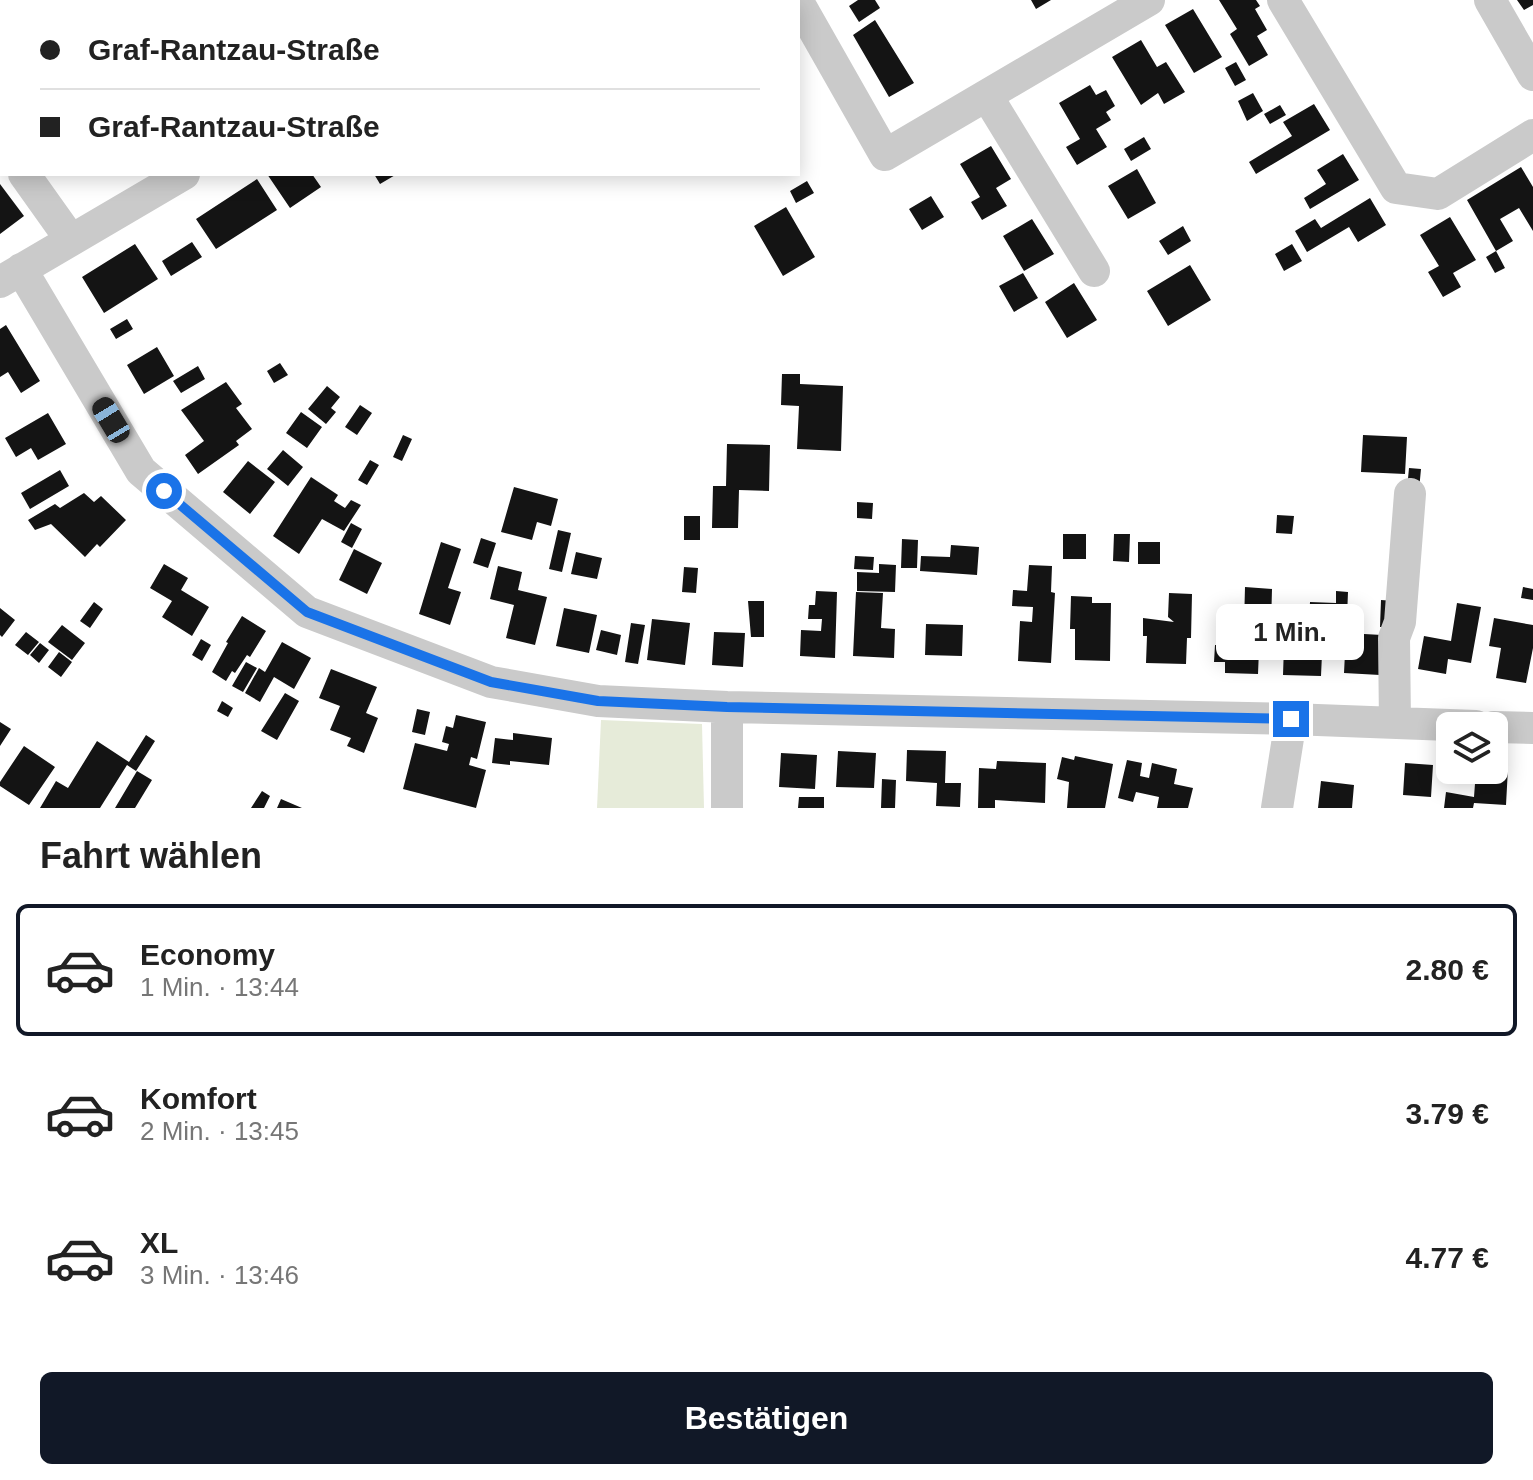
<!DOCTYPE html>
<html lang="de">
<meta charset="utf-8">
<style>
:root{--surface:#fff;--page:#f2f2f2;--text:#222;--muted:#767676;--line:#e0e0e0;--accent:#111827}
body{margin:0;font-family:Arial,sans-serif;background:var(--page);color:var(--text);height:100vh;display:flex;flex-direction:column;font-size:30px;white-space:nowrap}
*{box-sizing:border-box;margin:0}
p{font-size:26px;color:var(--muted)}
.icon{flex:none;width:44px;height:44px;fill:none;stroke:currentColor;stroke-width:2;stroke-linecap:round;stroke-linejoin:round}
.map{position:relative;height:808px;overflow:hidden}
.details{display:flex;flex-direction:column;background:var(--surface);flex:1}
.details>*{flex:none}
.top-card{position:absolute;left:0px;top:0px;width:800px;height:176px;box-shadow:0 4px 20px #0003;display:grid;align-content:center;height:176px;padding:0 40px;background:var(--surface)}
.controls{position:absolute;left:1436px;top:712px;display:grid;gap:16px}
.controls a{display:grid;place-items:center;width:72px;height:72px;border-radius:12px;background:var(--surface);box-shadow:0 4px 20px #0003;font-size:40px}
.end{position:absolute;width:36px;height:36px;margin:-18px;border:10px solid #1a73e8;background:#fff;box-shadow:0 0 0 4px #fff}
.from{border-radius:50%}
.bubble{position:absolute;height:56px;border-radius:12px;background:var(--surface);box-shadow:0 4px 20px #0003;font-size:26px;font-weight:700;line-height:56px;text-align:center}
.car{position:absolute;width:24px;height:48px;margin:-24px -12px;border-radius:10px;box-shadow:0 0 6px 2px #0007;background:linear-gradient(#222 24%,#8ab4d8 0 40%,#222 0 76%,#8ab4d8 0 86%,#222 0)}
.top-card b{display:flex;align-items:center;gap:28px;height:76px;font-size:30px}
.top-card b+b{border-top:2px solid var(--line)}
.top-card i{width:20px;height:20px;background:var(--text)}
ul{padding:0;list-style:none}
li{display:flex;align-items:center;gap:24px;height:132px;margin:0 16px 12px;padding:0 24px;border:4px solid transparent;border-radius:12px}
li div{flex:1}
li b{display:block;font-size:30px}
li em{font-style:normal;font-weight:700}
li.current{border-color:var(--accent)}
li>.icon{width:72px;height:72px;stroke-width:1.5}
h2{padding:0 40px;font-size:36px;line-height:96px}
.cta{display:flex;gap:16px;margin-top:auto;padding:16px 40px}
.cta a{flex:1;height:92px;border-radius:12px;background:var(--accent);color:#fff;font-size:32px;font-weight:700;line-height:92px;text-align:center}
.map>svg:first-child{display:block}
.green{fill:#e6ebd9}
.building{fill:#141414}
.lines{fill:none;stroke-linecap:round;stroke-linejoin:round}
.minor{stroke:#cacaca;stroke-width:32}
.route{stroke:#1a73e8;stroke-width:10}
</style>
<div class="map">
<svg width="1533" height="808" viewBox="0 0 1533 808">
<rect width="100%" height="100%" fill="#fff"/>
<path class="green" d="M601,720l101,4 2,84h-107z"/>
<path class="building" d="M858,0h17l5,8 -21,14 -10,-16z
M1031,0h20l-15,9z
M1219,0h37l4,6 -5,3 12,21 -10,6 11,19 -19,11 -19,-32 7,-5z
M1517,0h16v5l-9,5z
M1193,9l29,48 -28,16 -29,-48z
M875,20l39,63 -25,14 -36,-62z
M1141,40l16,27 9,-5 19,30 -21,12 -6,-11 -17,12 -29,-48z
M1236,62l10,18 -11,6 -10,-18z
M1090,85l6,10 10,-5 9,16 -9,6 5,8 -15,9 11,18 -30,18 -11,-18 14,-8 -21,-36z
M1253,93l10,18 -16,10 -9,-20z
M1314,104l16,26 -74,44 -7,-12 43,-26 -9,-14z
M1280,105l6,10 -16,9 -6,-10z
M1144,137l7,12 -20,12 -7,-12z
M991,146l20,33 -15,9 11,18 -25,14 -11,-18 9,-5 -20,-33z
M1343,154l16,26 -49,29 -6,-11 22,-14 -9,-14z
M1521,167l12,20v44l-14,-23 -19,11 13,22 -17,10 -29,-51z
M1137,169l19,34 -28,16 -20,-33z
M267,174h45l9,13 -31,21z
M374,174h23l-17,10z
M257,179l20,31 -61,39 -20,-30z
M807,181l7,12 -18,10 -6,-12z
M0,184l24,32 -24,18z
M931,196l13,21 -22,13 -13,-21z
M1370,198l16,27 -28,17 -9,-15 -42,25 -12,-21 20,-12 6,9z
M786,207l29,50 -32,19 -29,-50z
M1450,217l26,43 -23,13 8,14 -18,10 -15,-25 11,-6 -19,-31z
M1032,219l22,35 -30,17 -21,-35z
M1183,226l8,15 -23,14 -9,-14z
M192,242l10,15 -31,19 -9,-15z
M135,244l23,35 -54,34 -22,-36z
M1292,244l10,17 -18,10 -9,-17z
M1496,251l9,17 -10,5 -9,-16z
M1190,265l21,35 -43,26 -21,-35z
M1023,273l15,25 -24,14 -15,-26z
M1074,283l23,37 -30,18 -22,-36z
M127,319l6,10 -17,10 -6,-10z
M6,325l34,56 -19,12 -13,-21 -8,5v-48z
M157,347l17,29 -30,18 -17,-29z
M280,363l8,12 -14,8 -7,-12z
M198,366l7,13 -24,14 -8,-12z
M782,374h18v10l43,2 -2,65 -44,-2 2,-43 -18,-1z
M226,382l16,22 -6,4 16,21 -16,12 3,4 -41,29 -13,-19 19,-14 -23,-31z
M327,386l13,11 -9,11 5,4 -10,12 -18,-15z
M360,405l12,8 -15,22 -12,-8z
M301,412l21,15 -15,21 -21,-15z
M48,413l18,31 -28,16 -7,-12 -15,9 -11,-19z
M403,435l9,4 -10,22 -9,-4z
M1363,435l44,2 -2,37 -44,-2z
M727,444l43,1 -1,46 -30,-1 -1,38h-26l1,-42h13z
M283,450l20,17 -15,19 -21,-17z
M370,460l9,5 -12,20 -9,-5z
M248,461l27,21 -25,32 -27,-22z
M1409,468l12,1 -2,21 -12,-1z
M60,470l9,16 -39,23 -9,-16z
M311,477l27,18 -4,6 11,7 6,-8 10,5 -17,26 -22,-12 -23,35 -26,-18z
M514,487l44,12 -7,27 -14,-4 -5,18 -31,-8z
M84,493l10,9 7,-6 25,24 -26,27 -3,-3 -12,13 -34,-33 -16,6 -7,-10 27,-16 5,4z
M857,502l16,1 -1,16 -15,-1z
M1277,515l17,1 -2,18 -16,-1z
M684,516h16v24h-16z
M351,523l11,6 -10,19 -11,-6z
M558,530l13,3 -9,39 -13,-3z
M1063,534h23v25h-23z
M1114,534h16l-1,28 -16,-1z
M481,538l15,5 -8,25 -15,-5z
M902,539l16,1 -1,28h-16z
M441,542l20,7 -13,39 13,4 -11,33 -31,-11z
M1138,542h22v22h-22z
M951,545l28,2 -2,28 -57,-4 1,-15 29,1z
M354,549l28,14 -15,31 -28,-14z
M576,552l26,6 -5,21 -26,-5z
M855,556l19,1 -1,13 -19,-1z
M164,564l24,14 -7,12 28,17 -17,29 -30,-19 10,-16 -22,-13z
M879,564l17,1 -1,27 -38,-1v-19l22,1z
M1029,565l23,1 -1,26 4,1 -4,70 -33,-2 2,-40 12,1 1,-15 -21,-1 1,-16 14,1z
M498,566l24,6 -4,18 29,7 -12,48 -29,-7 8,-33 -24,-6z
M684,567l14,1 -2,25 -14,-1z
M1245,587l27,2 -1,37 -11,-1 -2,49 -33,-1v-11h-11l1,-17 19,1 1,-22 9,1z
M1523,587l10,2v11l-12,-2z
M816,591l21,1 -2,66 -35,-2 1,-26 20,1 1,-12h-14l1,-14h6z
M1336,591l12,1 -1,25 -12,-1 -1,16h-11l-2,44 -38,-1 2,-59 24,1 1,-15 26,1z
M856,592l27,1 -2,35 14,1 -1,29 -41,-2z
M1169,593l23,1 -1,44h-4l-1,26 -40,-1 1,-27h-4v-18l31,4 -6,-5z
M1071,596l21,1v6h19l-1,58 -35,-1v-31h-5z
M1381,600l14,1 -1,26h-14z
M748,601h16v36h-13z
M94,602l9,7 -13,19 -10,-7z
M1457,603l24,4 -10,56 -23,-4 -2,15 -28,-5 6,-33 27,5z
M0,608l15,12 -13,17 -2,-2z
M564,608l33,7 -8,38 -33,-7z
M242,616l24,15 -16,26 -3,-2 -12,18 -3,-2 -6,10 -14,-9 16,-29 -2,-1z
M1494,618l39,7v23l-7,35 -30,-5 5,-30 -12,-2z
M652,619l38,4 -5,42 -38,-5z
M631,623l14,2 -7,39 -13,-2z
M926,624l37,1 -1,31 -37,-1z
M62,625l23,18 -13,17 -24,-18z
M601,630l20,5 -4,20 -21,-5z
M26,632l13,10 -11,13 -13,-10z
M714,632l31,1 -2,34 -31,-2z
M1346,633l36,2 -2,40 -36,-2z
M201,639l10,6 -9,16 -10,-6z
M282,642l29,16 -17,31 -20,-12 -14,25 -15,-9 14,-25 6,4z
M40,643l9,7 -10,13 -9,-8z
M59,652l13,10 -11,15 -13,-10z
M246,662l11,6 -14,24 -11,-6z
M331,669l46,18 -11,26 12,5 -14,35 -17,-7 4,-8 -21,-8 10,-24 -21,-8z
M285,693l14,8 -22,39 -16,-9z
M222,701l11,7 -5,9 -11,-6z
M417,709l13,3 -5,23 -13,-3z
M456,715l30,7 -9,37 -6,-2 -2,8 17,5 -10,38 -73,-19 12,-46 32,8 2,-7 -7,-2 4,-16 7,2z
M0,722l11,7 -11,17z
M513,733l39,5 -3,27 -39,-4v4l-18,-2 3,-25 18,2z
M146,735l9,6 -19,30 -9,-6 -27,43h-60l16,-27 12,7 29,-47 32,21z
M24,746l31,21 -26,38 -29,-19v-4z
M907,750l39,1 -1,32h16l-1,24 -24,-1 1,-23 -31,-2z
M838,751l38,2 -2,35 -38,-1z
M781,753l36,2 -2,34 -36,-2z
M1075,756l38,8 -8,44h-38l2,-26 -12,-3 5,-22 12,3z
M1127,760l15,3 -2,13 9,2 3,-15 25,6 -3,15 19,4 -5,20h-31l2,-11 -23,-5 -3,10 -15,-4z
M997,761l49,2 -1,40 -50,-3v8h-17l1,-40 17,1z
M1405,763l28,2 -2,32 -28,-2z
M1494,767l14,1 -2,37 -32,-2 -1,5h-29l2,-16 28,5 2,-27h18z
M137,771l15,9 -17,28h-20z
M882,779l14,1 -1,28h-14z
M1321,781l33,4 -2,23h-34z
M262,791l8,5 -6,12h-13z
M799,797h25v11h-26z
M281,799l21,9h-25z"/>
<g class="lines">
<path class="minor" d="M797,0l88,155 264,-155
M1283,0l113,188 42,6 95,-59
M1490,0l43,75
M475,2l3,-2
M987,96l107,175
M0,140l2,3
M24,174l47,66
M21,269l120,202 166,141 184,70 107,19 129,6 564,12 185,7
M0,282l184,-108
M727,707v101
M1395,723l-1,-85 6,-16 10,-128
M1494,727l39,1
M1277,808l14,-89"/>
</g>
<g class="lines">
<path class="route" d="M164,491l143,121 184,70 107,19 129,6 564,12"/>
</g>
</svg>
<div class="controls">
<a><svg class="icon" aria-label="layers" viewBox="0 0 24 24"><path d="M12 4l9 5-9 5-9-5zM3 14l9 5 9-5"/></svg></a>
</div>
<i class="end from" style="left:164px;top:491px"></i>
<i class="end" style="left:1291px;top:719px"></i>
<div class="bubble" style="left:1216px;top:604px;width:148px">1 Min.</div>
<i class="car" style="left:111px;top:420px;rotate:329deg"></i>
<div class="top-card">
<b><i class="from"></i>Graf-Rantzau-Straße</b>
<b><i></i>Graf-Rantzau-Straße</b>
</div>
</div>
<section class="details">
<h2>Fahrt wählen</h2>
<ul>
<li class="current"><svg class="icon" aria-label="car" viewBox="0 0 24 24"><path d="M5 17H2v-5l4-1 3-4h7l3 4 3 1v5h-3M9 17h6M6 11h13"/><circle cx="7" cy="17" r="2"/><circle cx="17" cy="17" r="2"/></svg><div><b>Economy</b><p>1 Min. · 13:44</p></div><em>2.80 €</em></li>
<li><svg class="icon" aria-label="car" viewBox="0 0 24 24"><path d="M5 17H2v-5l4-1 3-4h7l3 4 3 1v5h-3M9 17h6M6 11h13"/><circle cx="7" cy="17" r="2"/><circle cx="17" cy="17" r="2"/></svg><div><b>Komfort</b><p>2 Min. · 13:45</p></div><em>3.79 €</em></li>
<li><svg class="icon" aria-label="car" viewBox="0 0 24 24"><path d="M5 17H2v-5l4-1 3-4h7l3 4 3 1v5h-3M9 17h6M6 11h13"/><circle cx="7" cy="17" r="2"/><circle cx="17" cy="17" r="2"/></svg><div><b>XL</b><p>3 Min. · 13:46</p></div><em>4.77 €</em></li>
</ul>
<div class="cta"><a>Bestätigen</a></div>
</section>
